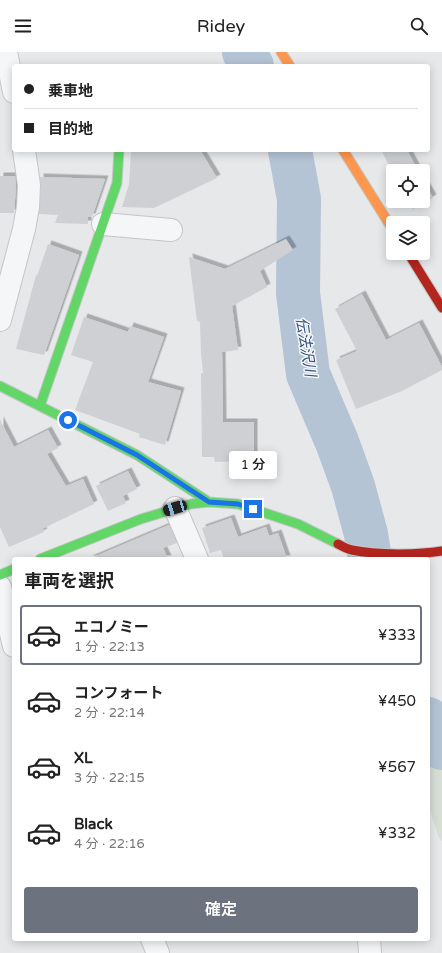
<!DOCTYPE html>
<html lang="ja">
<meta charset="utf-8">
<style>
:root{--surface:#fff;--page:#f6f6f6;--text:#222;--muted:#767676;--line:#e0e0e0;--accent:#6c737f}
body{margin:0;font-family:"Varela Round","Noto Sans JP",sans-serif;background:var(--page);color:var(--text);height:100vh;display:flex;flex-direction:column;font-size:15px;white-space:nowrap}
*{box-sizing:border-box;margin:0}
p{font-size:13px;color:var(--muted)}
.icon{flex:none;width:22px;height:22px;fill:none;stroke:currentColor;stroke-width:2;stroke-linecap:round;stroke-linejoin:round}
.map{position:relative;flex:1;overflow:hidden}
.drawer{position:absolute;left:12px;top:505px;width:418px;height:384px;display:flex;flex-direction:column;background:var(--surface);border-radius:4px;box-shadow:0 2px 10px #0003}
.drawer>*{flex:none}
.hud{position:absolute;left:12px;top:12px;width:418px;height:88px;border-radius:4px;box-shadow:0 2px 10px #0003;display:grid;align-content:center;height:88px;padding:0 12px;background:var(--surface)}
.tools{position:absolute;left:386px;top:112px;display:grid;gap:8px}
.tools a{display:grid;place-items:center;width:44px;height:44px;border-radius:4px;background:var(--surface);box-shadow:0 2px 10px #0003;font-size:20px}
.end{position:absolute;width:18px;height:18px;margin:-9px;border:5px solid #1a73e8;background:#fff;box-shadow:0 0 0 2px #fff}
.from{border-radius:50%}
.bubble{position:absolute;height:28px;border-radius:4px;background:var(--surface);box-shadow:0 2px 10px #0003;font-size:13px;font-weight:600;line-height:28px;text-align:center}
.car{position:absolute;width:12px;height:24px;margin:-12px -6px;border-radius:5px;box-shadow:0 0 3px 1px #0007;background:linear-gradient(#222 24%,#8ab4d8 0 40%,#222 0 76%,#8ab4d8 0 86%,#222 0)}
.hud b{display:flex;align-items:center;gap:14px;height:38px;font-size:15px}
.hud b+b{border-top:1px solid var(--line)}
.hud i{width:10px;height:10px;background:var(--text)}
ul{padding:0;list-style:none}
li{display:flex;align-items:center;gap:12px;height:60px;margin:0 8px 6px;padding:0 4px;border:2px solid transparent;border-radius:4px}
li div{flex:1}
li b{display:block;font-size:15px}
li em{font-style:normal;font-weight:600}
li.current{border-color:var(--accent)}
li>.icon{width:36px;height:36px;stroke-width:1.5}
h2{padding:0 12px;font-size:18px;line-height:48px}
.cta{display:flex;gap:8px;margin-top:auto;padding:8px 12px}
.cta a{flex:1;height:46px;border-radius:4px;background:var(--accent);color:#fff;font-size:16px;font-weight:600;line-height:46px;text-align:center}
header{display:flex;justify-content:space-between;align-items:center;height:52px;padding:0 12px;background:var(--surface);font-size:18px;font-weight:600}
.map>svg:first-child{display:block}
.green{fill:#d6ded6}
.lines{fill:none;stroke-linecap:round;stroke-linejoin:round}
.river{stroke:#b4c4d5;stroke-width:44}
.building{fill:#ced0d3;filter:url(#shadow)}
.street-casing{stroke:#c4c6c8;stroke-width:24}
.fast-casing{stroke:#c4c6c8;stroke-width:11}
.slow-casing{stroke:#c4c6c8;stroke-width:11}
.jam-casing{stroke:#c4c6c8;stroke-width:11}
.street{stroke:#f5f6f7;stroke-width:22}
.fast{stroke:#63d668;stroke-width:9}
.slow{stroke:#ff974d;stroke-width:9}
.jam{stroke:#b3261e;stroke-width:9}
.route{stroke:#1a73e8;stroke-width:5}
.labels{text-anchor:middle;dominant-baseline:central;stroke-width:3;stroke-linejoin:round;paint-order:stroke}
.water-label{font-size:15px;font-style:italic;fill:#34527a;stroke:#f4f6f9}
</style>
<header><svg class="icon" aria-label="menu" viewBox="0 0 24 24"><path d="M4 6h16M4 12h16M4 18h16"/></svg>Ridey<svg class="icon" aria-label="search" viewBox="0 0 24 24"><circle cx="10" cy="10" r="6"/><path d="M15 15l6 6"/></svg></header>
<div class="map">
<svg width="442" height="901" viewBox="0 0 442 901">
<defs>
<filter id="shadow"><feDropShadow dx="3.5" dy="-3.5" stdDeviation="0" flood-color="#0004"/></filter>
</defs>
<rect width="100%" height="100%" fill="#e6e8ea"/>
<path class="green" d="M428,645l14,22v122l-3,-3 -11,-33z"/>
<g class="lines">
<path class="river" d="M244,0l8,14
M290,98l9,49 -1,94 10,81 29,68 16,44 13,48 4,25
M428,667l14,29"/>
</g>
<path class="building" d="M153,98h47l17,28 -63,30 -32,-1 7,-23 2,-32h22z
M381,98h26l11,21h-25v2z
M0,124h15l1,10 -2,27h-14z
M40,125l65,2 -13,38h-4v7l-33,-1 3,-8 -19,-1 2,-28z
M423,128l10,18 -20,11 -6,-8h16z
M286,187l7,11 -33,21 7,16 -35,19 6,44 -16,2 1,70h31v33h-9v6l-30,1 -1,-5h-12l-1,-84h2l-2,-20 -1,-31 -3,-1 -8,-64 36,12z
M48,192l31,11 -35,100 -28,-6 20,-74 1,1z
M362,242l24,46 33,-17 23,44v3l-40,21 -46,18 -20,-49 21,-9 -22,-42z
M84,265l44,15 2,-6 34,11 -16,45 33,9 -16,54 -26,-8 1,-3 -65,-24 18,-48 -22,-7z
M0,368l14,27 34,-17 10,18 -11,6 19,32 17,-7 11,25 -52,25 2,3 -35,15 -9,-20z
M128,419l9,18 -14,7 3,7 -18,8 -12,-25z
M231,466l7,19 28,-10 3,9 9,-3 9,26h-63l-3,-9 -11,3 -8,-25z
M169,473l8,18 -14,5 5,11h-79z"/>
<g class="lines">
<g class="street-casing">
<path id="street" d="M6,0l8,40
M103,172l68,6
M0,268l24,-91 4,-22 1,-22 -5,-35
M175,456l22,51
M0,535l14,59
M152,887l6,14
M369,887l1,14"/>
</g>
<g class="fast-casing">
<path id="fast" d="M0,334l137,69 72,47
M40,354l77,-223 2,-33
M40,507l101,-40 50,-15 18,-2 29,2 60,20 40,20
M0,523l14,-6"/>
</g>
<g class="slow-casing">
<path id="slow" d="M281,0l9,14
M343,98l50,80"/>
</g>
<g class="jam-casing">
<path id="jam" d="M408,201l34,55
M338,492c4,2 9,5 14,6 24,5 66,5 90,1"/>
</g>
<use href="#street" class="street"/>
<use href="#fast" class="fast"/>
<use href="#slow" class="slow"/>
<use href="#jam" class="jam"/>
</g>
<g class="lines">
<path class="route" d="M68,368l69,35 72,47 29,2 15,5"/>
</g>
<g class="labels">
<g class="water-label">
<text transform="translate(306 295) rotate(81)">伝法沢川</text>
</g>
</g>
</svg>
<div class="tools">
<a><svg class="icon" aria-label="locate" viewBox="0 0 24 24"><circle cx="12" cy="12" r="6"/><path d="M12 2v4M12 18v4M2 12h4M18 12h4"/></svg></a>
<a><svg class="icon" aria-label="layers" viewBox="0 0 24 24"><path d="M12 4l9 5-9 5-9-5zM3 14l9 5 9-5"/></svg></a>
</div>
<i class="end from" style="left:68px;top:368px"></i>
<i class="end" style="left:253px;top:457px"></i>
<div class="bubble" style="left:229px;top:399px;width:48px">1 分</div>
<i class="car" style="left:175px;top:456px;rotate:253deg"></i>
<div class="hud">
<b><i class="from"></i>乗車地</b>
<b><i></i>目的地</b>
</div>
<section class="drawer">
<h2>車両を選択</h2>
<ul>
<li class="current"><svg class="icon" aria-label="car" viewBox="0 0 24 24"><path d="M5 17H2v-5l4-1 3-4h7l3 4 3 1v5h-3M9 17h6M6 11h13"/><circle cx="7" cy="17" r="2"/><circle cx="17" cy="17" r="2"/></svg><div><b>エコノミー</b><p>1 分 · 22:13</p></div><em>¥333</em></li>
<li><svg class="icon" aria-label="car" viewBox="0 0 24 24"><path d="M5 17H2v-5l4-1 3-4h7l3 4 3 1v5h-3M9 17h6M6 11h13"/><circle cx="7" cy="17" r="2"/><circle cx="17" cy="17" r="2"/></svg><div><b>コンフォート</b><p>2 分 · 22:14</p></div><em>¥450</em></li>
<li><svg class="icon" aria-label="car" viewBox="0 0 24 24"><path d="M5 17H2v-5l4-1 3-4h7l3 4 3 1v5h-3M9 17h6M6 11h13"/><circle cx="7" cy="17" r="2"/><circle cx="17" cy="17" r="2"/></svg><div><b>XL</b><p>3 分 · 22:15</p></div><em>¥567</em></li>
<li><svg class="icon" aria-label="car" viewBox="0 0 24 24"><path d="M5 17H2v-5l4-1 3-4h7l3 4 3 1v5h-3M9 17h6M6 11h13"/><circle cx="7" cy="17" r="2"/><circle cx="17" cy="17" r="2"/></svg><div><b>Black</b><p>4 分 · 22:16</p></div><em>¥332</em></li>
</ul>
<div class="cta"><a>確定</a></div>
</section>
</div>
